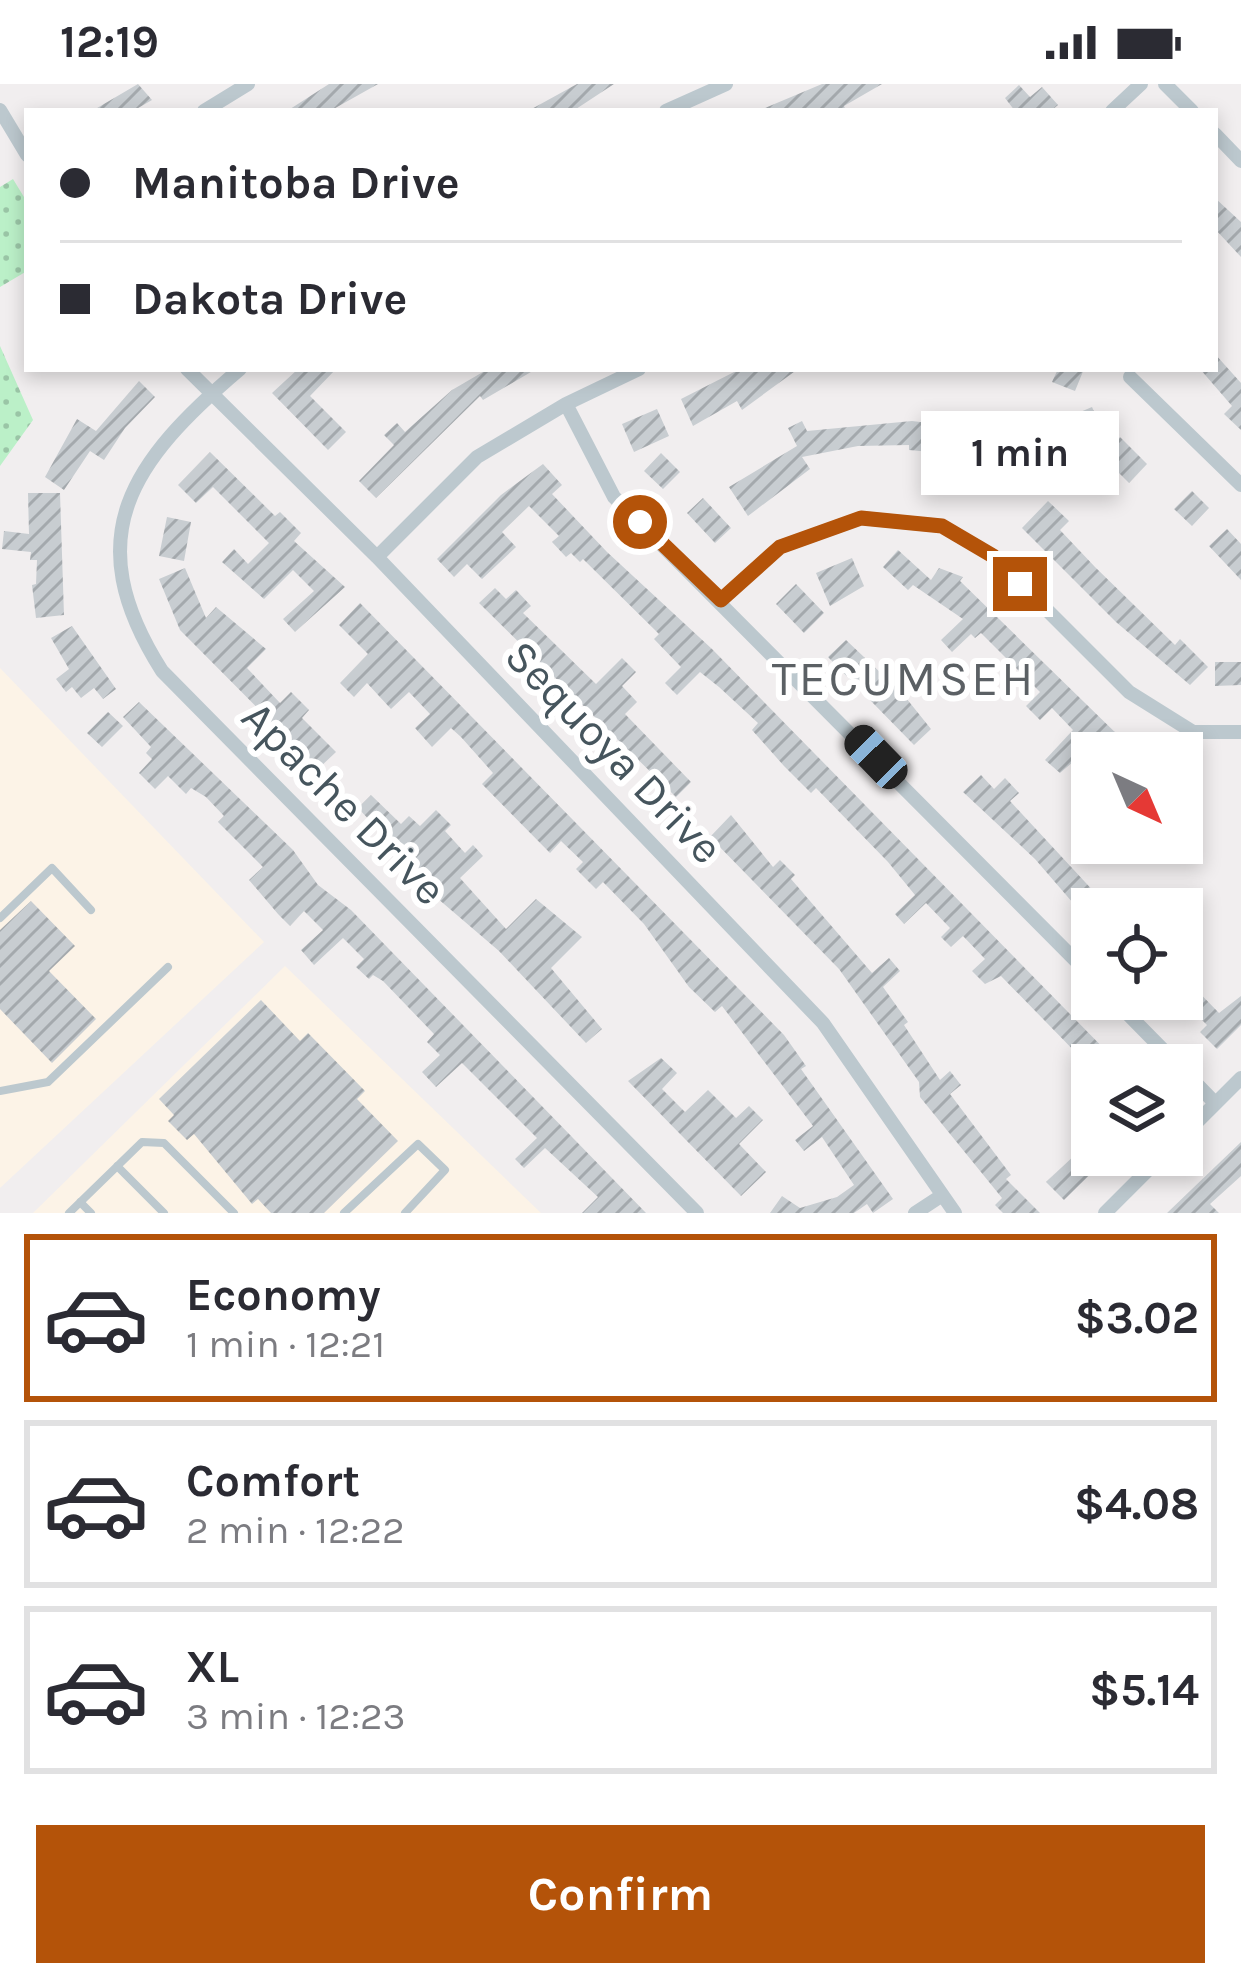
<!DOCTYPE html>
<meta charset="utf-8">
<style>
:root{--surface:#fff;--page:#f7f7f7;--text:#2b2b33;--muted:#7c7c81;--line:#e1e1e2;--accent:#b45309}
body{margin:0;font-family:Karla,sans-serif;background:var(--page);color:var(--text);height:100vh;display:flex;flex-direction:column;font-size:45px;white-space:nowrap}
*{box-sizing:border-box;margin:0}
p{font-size:39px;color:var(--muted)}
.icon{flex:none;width:66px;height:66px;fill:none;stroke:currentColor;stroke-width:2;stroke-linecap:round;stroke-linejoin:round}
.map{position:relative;height:1129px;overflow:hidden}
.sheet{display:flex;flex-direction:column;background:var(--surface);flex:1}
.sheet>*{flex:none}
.hud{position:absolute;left:24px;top:24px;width:1194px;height:264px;border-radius:0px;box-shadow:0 6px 18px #0003;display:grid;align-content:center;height:264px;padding:0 36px;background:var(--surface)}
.needle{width:78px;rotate:136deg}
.controls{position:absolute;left:1071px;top:648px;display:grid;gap:24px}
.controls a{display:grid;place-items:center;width:132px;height:132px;border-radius:0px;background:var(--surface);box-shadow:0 6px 18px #0003;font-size:60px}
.end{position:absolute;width:54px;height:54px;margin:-27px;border:15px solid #b45309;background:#fff;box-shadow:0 0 0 6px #fff}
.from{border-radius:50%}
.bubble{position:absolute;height:84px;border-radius:0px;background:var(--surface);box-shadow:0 6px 18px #0003;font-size:39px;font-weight:700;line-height:84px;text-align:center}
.car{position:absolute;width:36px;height:72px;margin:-36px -18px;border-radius:15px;box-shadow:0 0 9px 3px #0007;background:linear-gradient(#222 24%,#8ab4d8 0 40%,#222 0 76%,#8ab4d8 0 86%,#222 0)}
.hud b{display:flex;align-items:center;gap:42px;height:114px;font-size:45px}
.hud b+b{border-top:3px solid var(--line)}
.hud i{width:30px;height:30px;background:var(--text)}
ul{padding:21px 0 0;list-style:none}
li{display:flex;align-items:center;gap:36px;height:168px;margin:0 24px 18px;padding:0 12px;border:6px solid var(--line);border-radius:0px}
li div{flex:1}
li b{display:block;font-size:45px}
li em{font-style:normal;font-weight:700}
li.on{border-color:var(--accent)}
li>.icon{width:108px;height:108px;stroke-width:1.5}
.button{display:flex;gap:24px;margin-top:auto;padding:24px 36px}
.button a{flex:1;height:138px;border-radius:0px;background:var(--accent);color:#fff;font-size:48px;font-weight:700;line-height:138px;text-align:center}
.status{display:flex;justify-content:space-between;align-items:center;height:84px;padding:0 60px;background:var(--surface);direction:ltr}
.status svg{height:33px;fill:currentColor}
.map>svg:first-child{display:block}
.commercial{fill:#fcf3e7}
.grass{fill:url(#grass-dots)}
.building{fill:url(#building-hatch)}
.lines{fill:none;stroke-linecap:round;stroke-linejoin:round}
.service{stroke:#bcc8ce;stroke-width:8}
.minor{stroke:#bcc8ce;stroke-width:14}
.route{stroke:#b45309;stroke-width:15}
.labels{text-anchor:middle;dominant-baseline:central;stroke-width:12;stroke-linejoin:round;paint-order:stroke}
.street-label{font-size:45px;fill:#46555d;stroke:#fff}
.neighbourhood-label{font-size:48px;letter-spacing:3px;fill:#5b6064;stroke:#fff}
</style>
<div class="status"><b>12:19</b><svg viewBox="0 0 49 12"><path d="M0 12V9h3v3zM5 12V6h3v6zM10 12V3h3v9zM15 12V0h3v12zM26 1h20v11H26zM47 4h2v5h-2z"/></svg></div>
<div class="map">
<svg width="1241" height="1129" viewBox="0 0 1241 1129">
<defs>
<pattern id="grass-dots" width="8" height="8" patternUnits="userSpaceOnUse" patternTransform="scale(3)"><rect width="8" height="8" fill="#bbf0c8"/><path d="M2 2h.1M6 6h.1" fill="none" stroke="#9ac5a6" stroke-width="1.8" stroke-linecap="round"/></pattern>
<pattern id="building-hatch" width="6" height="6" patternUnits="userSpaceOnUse" patternTransform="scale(3)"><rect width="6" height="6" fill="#c8cdd1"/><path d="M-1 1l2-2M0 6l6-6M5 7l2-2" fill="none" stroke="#a4a9ad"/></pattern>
</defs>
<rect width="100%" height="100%" fill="#f1eeef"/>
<path class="commercial" d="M0,584l264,274 -264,246z
M285,882l256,247h-508z"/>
<path class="grass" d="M13,95l14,23v69l-27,16v-100z
M0,262l33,74 -33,46z"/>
<path class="building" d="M138,0l14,16 -19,11h-41z
M329,0h49l-48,27h-43z
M577,0h37l-41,27h-45z
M822,0h60l-38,22 2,5h-88z
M1019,1l11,12 12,-10 16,18 -7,6h-36l-10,-13z
M1215,114l26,24v35l-26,-28z
M1215,270l26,29v47l-17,-16 8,-8 -32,-37h15z
M298,285h38l-26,27 36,36 -18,18 -56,-57z
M488,285h48l-53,31 -3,-4 -104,102 -17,-17 35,-36 -10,-10 13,-12 8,9 47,-42z
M740,285h58l-56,41 -5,-9 -44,25 -12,-27z
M1058,285h26l-9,22 -23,-9z
M139,297l16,16 -30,31 -21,32 -14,-9 -26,39 -19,-13 32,-58 19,12z
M1092,323l18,40 10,-10 27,27 -18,19 -37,-37 -11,4 -15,-32z
M657,325l12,27 -35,16 -12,-28z
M802,337l5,10 105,-10 33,4 -3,28 -33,-3v-5l-51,1 -56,11 8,12 -62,47 -19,-29 68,-41 -9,-18z
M968,352l26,24 -22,24 -12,-11 5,-6 -14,-13z
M210,368l65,64 5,-4 21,21 -7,8 51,46 -50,45 -12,-13 31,-28 -21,-21 -29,29 -42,-37 12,-13 14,15 21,-21 -56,-56 -17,16 -18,-18z
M661,369l19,19 -17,17 -19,-18z
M543,380l19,21 -10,9 55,58 105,97 408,416h-32l-87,-89 -16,8 -13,-13 13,-12 -22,-23 -12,11 -10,-10 9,-9 -24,-25 -22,21 -9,-10 20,-19 -27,-33 -72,-74 -5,5 -27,-27 -32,-36 6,-7 -39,-36 -19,-15 -23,23 -12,-12 16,-16 -27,-28 5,-5 -76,-75 -3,3 -9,-9 -5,4 -14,-15 7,-6 -30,-30 -27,26 14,15 -34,32 -15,-15 -13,13 -17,-18 64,-64z
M1192,407l17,17 -17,18 -18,-17z
M28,409h32l4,122 -28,3 -4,-33 4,-1 1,-24h-7l1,-8 -29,-3 2,-18 25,3z
M703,414l28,30 -16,15 -28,-30z
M1048,417l21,20 -9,9 35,37 80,78 5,-6 28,28 -18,18 -74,-63 -94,-94z
M167,433l24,5 -7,39 -25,-5z
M1227,445l14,15v36l-32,-34z
M898,466l33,30 8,-12 24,9 -3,4 164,160 -11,12 -19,-9 -34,29 -15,-13 28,-30 -21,-22 -12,12 -14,-14 14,-14 -59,-59 -6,5 -4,-4 -19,18 -11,-12 22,-21 -50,-34 -5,5 -25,-23z
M852,474l12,28 -34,20 -14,-33z
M185,484l21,50 10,-11 50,42 -19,19 33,35 11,-11 18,18 -7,8 34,34 -18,17 -138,-139 -21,-51z
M796,500l28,29 -20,20 -28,-29z
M495,504l11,11 10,-9 15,16 -8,7 73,71 26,-26 14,14 -14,14 15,16 -12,12 66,68 -15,15 -197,-194z
M360,519l424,432 22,31 -5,3 92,130 -20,14 -6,-9 -13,9h-84l12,-17 18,12 37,-11 17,-12 -32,-48 -18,14 -9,-11 18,-14 -91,-120 -7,6 -26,-25 -45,-63 -41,-42 -7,7 -20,-20 7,-7 -22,-21 -11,12 -68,-69 11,-11 -32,-36 -10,-9 -19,19 -17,-19 15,-14 -21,-22 -18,17 -24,-26 -13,14 -14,-14 28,-29 -29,-29z
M72,542l44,63 -13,10 -9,-11 -13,10 -9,-11 -6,5 -10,-13 13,-10 -18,-31z
M846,556l56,53 29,36 -17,16 -86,-88z
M1215,578h26v23l-26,1z
M139,618l154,148 25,35 33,25 295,303h-64l16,-16 -53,-49 -21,20 -9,-9 22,-21 -75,-75 -26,24 -14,-15 18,-17 -13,-13 7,-8 -51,-53 -10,-6 -4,4 -13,-12 8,-8 -21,-21 -29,27 -13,-15 22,-20 -19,-19 -14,15 -12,-12 -29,-34 14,-13 -45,-45 6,-6 -18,-19 -15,-9 -5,6 -18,-18 -13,13 -16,-16 13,-14 -6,-6 5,-6 -28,-30z
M108,628l15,14 -21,21 -15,-14z
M981,691l13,14 11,-11 14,15 -9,8 100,108h-18v16l-57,-66 -72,-67z
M371,711l30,29 8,-8 11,10 16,-16 15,15 -6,6 20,22 8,-8 10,11 -23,22 46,51 30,-30 46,38 -31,31 51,61 -16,14 -87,-92 -76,-65 5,-4 -70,-74z
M731,731l42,52 7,-7 15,15 -4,4 81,94 17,-15 11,13 -17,16 25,35 -4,3 36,55 10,-9 11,14 -11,9 61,81 -5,4 34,34h-37l-8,-8 7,-7 -82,-101 -1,-15 -80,-113 -129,-132z
M31,817l44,45 -26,25 47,48 -44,44 -52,-54v-79z
M1182,891l37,38 22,-17v29l-24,24 -17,-17 7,-7 -25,-25z
M261,916l39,41 8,-8 57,58 -8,8 41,42 -74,72h-53l-13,-14 -6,5 -58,-70 -7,6 -19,-19 6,-6 -15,-16z
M661,974l16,15 -15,16 23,23 23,-22 28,28 13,-12 14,14 -24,24 27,28 -25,24 -113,-115z
M1092,1055v16h18l-46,45 -18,-18z
M1241,1058v34l-31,28 9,9h-52z"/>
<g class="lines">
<path class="service" d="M0,834l52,-50 39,42
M0,1007l48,-9 120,-115
M117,1082l47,47
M80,1118l11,11
M69,1129l73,-71 22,1 70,70
M344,1129l74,-69 27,26 -40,43"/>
<path class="minor" d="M1165,0l27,27
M0,26l27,45
M204,27l44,-27
M666,27l60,-27
M1112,27l29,-27
M1215,50l26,27
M187,285l190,188 446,466 132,190
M240,285c-108,92 -164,167 -78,302l535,542
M1130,293l111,108
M566,320l48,93 478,480
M377,473l100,-100 89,-53 73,-35
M721,516l59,-53 81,-29 81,8 51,30 136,136 64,40h48
M1113,915l65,66
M1182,985l33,34
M1182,1053l59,-59
M915,1129l26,-17
M1105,1129l58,-58"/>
</g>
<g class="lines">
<path class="route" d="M640,438l81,78 59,-53 81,-29 81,8 51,30 27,28"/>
</g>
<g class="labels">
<g class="street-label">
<text transform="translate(614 668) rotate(46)">Sequoya Drive</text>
<text transform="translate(344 719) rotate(45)">Apache Drive</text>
</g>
<g class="neighbourhood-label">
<text x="904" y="595">TECUMSEH</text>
</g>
</g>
</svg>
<div class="controls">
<a><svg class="needle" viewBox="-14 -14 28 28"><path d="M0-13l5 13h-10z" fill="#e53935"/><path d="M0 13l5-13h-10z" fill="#7c7c81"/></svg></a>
<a><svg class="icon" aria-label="locate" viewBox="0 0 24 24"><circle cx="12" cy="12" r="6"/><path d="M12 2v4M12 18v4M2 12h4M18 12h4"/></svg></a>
<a><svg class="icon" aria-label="layers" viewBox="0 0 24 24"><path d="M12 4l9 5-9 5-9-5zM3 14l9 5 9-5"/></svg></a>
</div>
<i class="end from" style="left:640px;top:438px"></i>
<i class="end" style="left:1020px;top:500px"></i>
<div class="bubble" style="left:921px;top:327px;width:198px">1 min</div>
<i class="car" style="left:876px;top:673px;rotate:316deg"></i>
<div class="hud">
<b><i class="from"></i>Manitoba Drive</b>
<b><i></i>Dakota Drive</b>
</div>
</div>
<section class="sheet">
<ul>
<li class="on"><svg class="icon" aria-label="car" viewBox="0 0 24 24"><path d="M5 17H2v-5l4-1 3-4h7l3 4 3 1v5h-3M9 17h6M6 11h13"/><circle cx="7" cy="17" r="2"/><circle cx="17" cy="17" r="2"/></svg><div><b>Economy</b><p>1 min · 12:21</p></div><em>$3.02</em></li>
<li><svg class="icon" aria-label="car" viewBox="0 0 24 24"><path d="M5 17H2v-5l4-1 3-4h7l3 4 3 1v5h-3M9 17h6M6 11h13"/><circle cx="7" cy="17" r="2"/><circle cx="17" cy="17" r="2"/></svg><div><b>Comfort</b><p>2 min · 12:22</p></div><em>$4.08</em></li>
<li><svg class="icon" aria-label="car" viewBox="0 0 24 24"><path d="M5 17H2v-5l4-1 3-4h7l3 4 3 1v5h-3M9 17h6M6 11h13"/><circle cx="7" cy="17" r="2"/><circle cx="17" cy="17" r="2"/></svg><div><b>XL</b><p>3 min · 12:23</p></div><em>$5.14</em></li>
</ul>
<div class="button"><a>Confirm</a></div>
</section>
